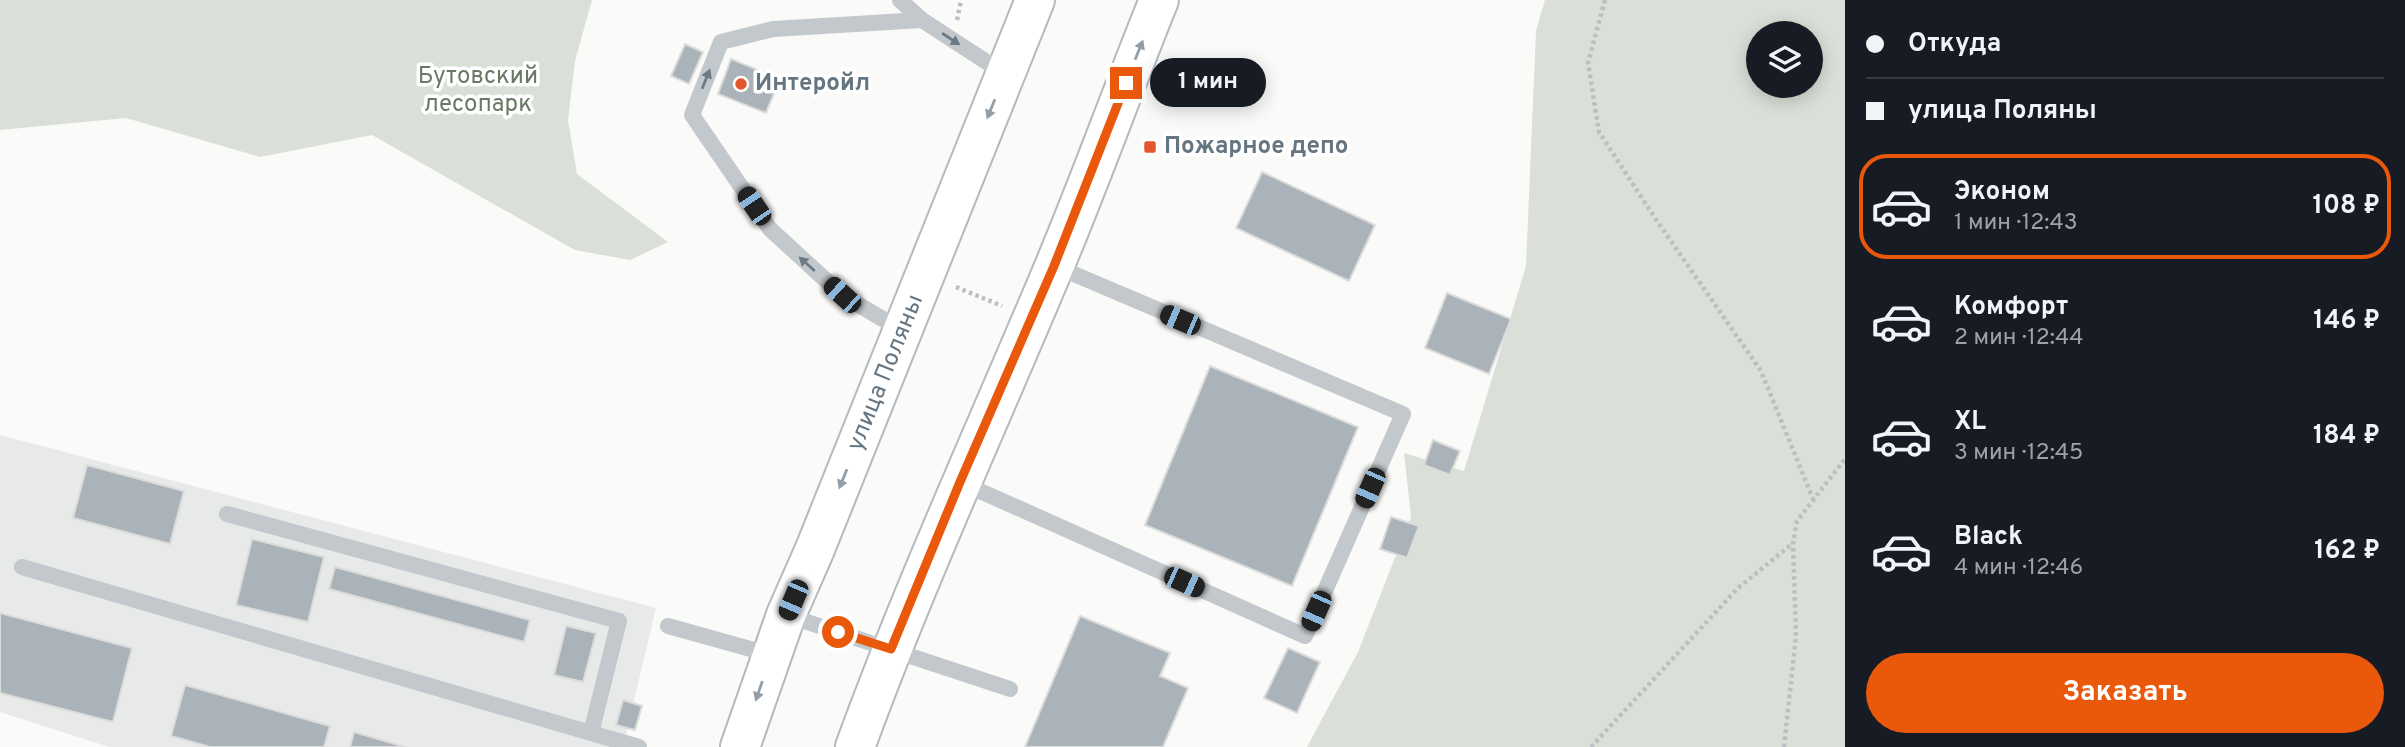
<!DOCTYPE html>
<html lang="ru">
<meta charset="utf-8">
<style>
:root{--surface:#171b24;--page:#242831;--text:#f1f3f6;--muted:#9ea1a6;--line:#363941;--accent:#ea580c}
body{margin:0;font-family:Overpass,sans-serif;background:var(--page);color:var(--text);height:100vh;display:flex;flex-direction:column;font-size:26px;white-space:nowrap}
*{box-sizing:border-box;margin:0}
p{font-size:23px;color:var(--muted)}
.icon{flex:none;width:38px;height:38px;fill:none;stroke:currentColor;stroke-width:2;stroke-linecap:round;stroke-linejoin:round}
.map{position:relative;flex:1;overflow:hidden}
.sheet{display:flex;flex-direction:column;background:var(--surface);width:560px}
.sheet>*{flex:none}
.guide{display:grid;align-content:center;height:154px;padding:0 21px;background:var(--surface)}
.tools{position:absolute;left:1746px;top:21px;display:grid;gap:14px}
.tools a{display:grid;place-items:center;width:77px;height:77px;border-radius:50%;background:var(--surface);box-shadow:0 4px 18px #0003;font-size:35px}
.end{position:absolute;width:32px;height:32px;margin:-16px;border:9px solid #ea580c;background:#fff;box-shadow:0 0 0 4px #fff}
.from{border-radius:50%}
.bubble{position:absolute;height:49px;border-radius:24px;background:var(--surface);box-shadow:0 4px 18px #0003;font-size:23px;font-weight:700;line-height:49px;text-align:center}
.car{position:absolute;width:21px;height:42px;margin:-21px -10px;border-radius:9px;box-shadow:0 0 5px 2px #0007;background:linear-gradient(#222 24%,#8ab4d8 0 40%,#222 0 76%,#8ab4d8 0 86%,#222 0)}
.guide b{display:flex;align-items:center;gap:24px;height:66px;font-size:26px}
.guide b+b{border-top:2px solid var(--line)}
.guide i{width:18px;height:18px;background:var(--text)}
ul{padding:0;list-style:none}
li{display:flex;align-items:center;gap:21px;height:105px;margin:0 14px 10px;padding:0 7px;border:4px solid transparent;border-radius:28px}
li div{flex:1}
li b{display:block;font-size:26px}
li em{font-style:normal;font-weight:700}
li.active{border-color:var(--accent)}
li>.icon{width:63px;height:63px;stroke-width:1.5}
.cta{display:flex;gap:14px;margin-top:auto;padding:14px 21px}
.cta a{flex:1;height:80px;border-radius:42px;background:var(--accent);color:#fff;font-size:28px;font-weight:700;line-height:80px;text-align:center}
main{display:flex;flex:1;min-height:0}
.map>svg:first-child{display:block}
.built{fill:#e8e9e9}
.green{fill:#dadfd7;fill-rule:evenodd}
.building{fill:#aab3b9;stroke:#dcdcda;stroke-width:2}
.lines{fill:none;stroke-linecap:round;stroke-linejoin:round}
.secondary-casing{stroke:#b3babf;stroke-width:42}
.path{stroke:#bbbfc2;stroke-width:4.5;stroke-dasharray:3.5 3.5;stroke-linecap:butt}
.service{stroke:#c3c8cc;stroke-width:16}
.secondary{stroke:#fff;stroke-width:38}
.oneway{fill:#6a7a87}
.oneway2{fill:#939fa8}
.route{stroke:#ea580c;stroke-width:9}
.poi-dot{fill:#e4572e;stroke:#fff;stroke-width:2.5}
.labels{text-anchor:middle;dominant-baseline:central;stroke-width:7;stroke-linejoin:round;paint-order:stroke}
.park-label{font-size:24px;fill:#687a64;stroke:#fff}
.poi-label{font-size:24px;font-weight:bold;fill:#657683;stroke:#fff;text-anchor:start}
.street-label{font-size:24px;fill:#657683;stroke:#fff}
</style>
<main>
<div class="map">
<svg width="1845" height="747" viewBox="0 0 1845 747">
<rect width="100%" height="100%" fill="#fafaf8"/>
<path class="built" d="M0,435l656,173 -33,139h-514l-109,-35z"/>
<path class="green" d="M0,0h592l-17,61 -7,59 9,54 91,68 -38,18 -55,-10 -203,-115 -112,22 -134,-39 -126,12z
M1545,0h300v747h-538l51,-95 53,-135 -7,-64 60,18 62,-205 10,-235zM1759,33h52v53h-52z"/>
<path class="building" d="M685,44l18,8 -14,32 -18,-8z
M731,59l49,20 -14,34 -48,-19z
M1262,172l113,53 -26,56 -113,-53z
M1447,293l64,26 -22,55 -64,-26z
M1210,366l148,61 -66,159 -147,-61z
M1433,440l27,11 -10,24 -26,-10z
M87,465l97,26 -14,53 -97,-26z
M1391,517l28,9 -12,32 -27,-9z
M252,539l72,18 -16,65 -72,-17z
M335,567l195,53 -6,22 -195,-53z
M0,613l132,35 -19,74 -113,-29z
M1080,616l90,37 -10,23 28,12 -25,59h-138z
M566,626l30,7 -13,49 -29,-7z
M1288,648l32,14 -23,51 -33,-15z
M185,685l145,41 -6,21h-114l-39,-11z
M623,700l19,6 -7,24 -19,-5z
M354,732l51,15h-55z"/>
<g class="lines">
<g class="secondary-casing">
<path id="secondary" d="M740,747l46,-132 29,-66 220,-549
M855,747c60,-164 132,-320 199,-480 37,-88 69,-178 105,-267"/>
</g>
<path class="path" d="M1605,0l-17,63 11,69 56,86 106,153 52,128
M957,20l4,-20
M956,287l46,19
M1591,747l147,-159 54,-44
M1784,747l12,-111 -3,-92 4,-23 48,-62"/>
<path class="service" d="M900,0l22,20 83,54
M903,331l-61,-36 -72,-66 -78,-114 29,-73 52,-13 149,-9
M962,483l343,153 98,-222 -348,-148
M227,514l392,107 -28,112
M22,567l617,180
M786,615l224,74
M668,626l104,29"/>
<use href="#secondary" class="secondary"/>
</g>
<defs><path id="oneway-solid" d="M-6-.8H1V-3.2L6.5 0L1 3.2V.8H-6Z" transform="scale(1.75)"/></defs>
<g class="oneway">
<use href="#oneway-solid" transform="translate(951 39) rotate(33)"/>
<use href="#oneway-solid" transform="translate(706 79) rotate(-68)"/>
<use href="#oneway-solid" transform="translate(807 264) rotate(-138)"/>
</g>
<g class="oneway2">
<use href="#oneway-solid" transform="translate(1139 50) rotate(-68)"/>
<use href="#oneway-solid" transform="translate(991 109) rotate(112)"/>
<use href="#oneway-solid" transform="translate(843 479) rotate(112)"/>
<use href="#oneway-solid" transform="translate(759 691) rotate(109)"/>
</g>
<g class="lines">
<path class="route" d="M838,632l53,17 69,-167 94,-216 72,-183"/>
</g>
<g class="poi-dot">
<circle cx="741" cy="84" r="7"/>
<rect x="1143" y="140" width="14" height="14" rx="3.5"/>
</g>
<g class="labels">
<g class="park-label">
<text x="478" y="77">Бутовский<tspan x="478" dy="28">лесопарк</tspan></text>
</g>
<g class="poi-label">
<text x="755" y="84">Интеройл</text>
<text x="1164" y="147">Пожарное депо</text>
</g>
<g class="street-label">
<text transform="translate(886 373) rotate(-68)">улица Поляны</text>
</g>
</g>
</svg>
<div class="tools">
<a><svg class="icon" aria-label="layers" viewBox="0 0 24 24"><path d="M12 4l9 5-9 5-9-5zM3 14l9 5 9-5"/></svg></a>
</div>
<i class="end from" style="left:838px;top:632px"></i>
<i class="end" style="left:1126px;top:83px"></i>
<div class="bubble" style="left:1150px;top:58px;width:116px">1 мин</div>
<i class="car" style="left:754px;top:206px;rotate:326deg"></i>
<i class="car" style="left:842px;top:295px;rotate:312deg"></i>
<i class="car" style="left:1180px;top:320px;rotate:293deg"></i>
<i class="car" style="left:1370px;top:488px;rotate:204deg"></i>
<i class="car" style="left:1184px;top:582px;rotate:114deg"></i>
<i class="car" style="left:793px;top:600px;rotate:203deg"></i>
<i class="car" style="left:1316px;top:611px;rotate:204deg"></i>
</div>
<section class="sheet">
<div class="guide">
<b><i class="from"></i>Откуда</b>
<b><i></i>улица Поляны</b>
</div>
<ul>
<li class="active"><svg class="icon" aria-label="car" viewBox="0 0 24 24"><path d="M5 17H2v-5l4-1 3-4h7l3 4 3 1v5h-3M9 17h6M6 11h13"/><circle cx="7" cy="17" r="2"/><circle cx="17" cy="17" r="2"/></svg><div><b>Эконом</b><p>1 мин · 12:43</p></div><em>108 ₽</em></li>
<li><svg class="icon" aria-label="car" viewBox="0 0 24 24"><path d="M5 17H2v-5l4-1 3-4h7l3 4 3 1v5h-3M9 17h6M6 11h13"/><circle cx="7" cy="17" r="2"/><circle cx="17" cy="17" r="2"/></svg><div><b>Комфорт</b><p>2 мин · 12:44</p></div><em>146 ₽</em></li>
<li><svg class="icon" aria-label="car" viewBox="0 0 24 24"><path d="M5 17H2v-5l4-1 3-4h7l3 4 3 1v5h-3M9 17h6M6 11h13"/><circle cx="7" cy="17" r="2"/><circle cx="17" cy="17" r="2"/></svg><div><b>XL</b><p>3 мин · 12:45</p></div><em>184 ₽</em></li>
<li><svg class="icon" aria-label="car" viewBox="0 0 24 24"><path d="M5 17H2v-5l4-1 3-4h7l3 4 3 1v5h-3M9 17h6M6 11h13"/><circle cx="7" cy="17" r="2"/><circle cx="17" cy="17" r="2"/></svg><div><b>Black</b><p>4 мин · 12:46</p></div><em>162 ₽</em></li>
</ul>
<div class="cta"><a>Заказать</a></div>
</section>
</main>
